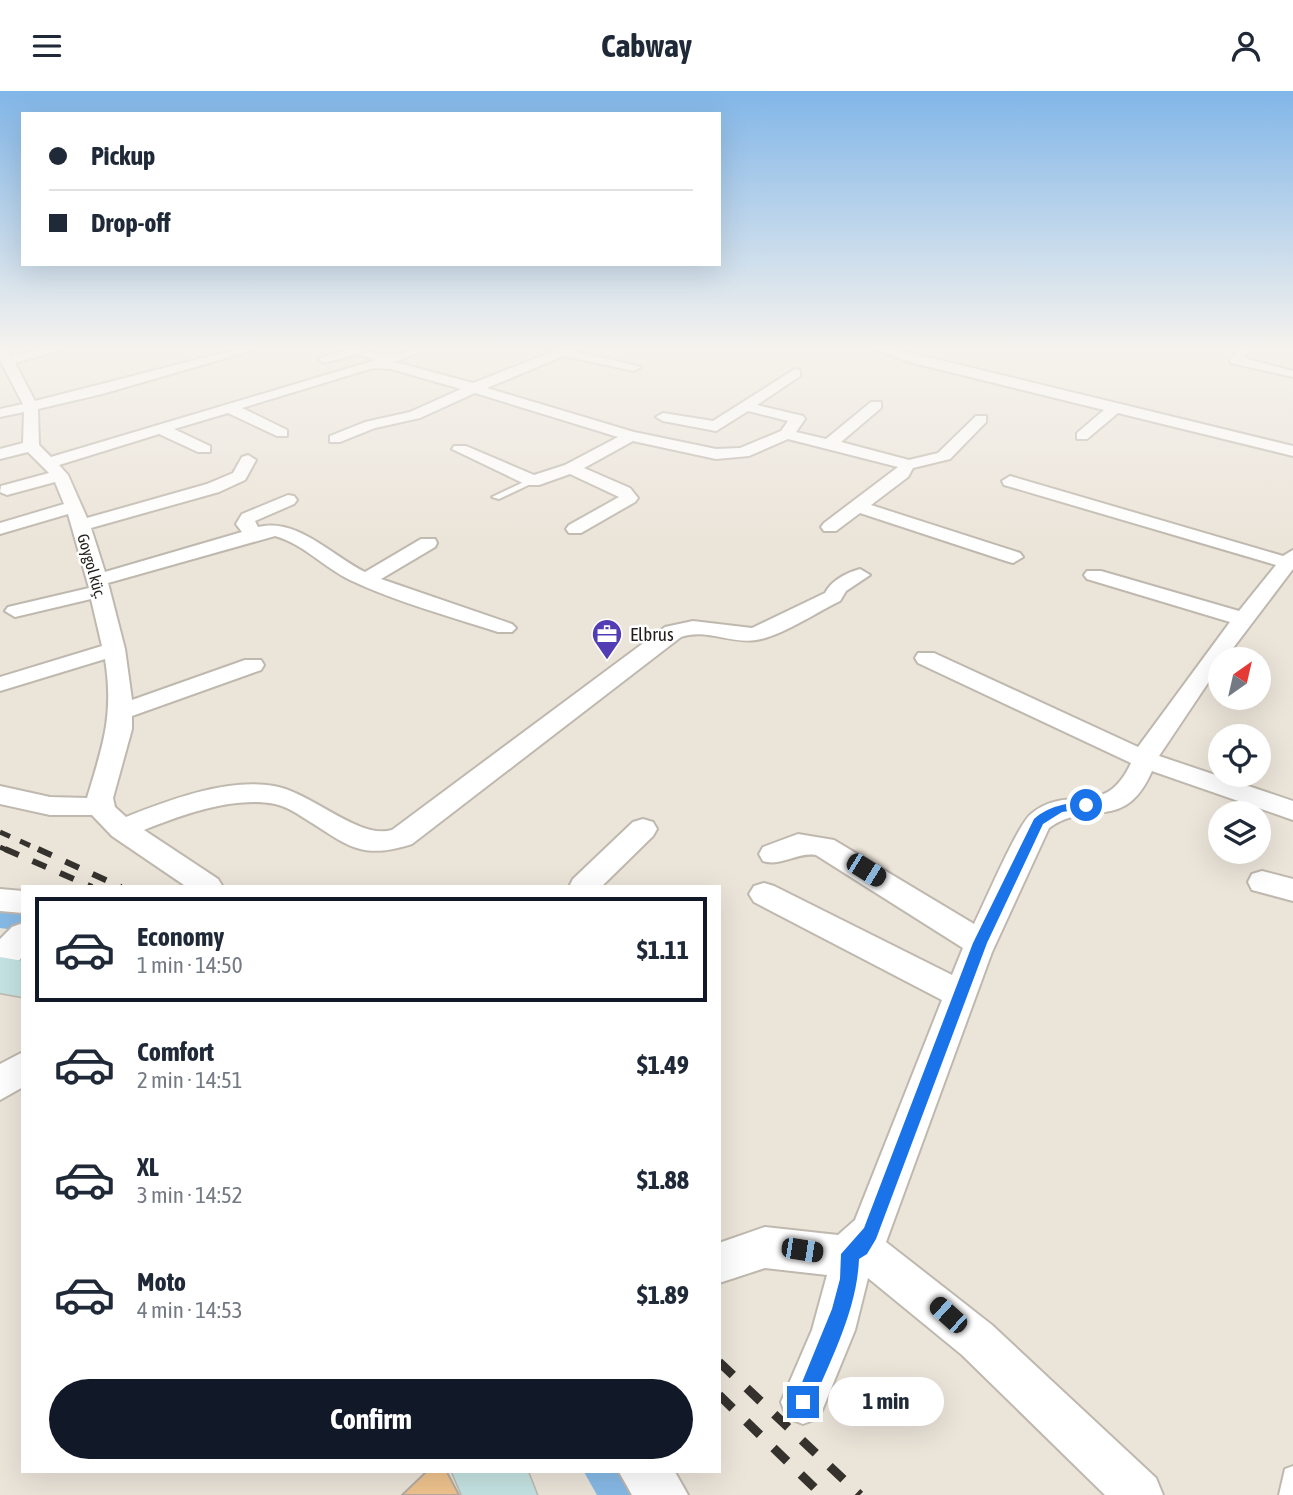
<!DOCTYPE html>
<meta charset="utf-8">
<style>
:root{--surface:#fff;--page:#f6f6f7;--text:#1f2937;--muted:#747a83;--line:#e0e1e3;--accent:#111827}
body{margin:0;font-family:"Asap Condensed",sans-serif;background:var(--page);color:var(--text);height:100vh;display:flex;flex-direction:column;font-size:26px;white-space:nowrap}
*{box-sizing:border-box;margin:0}
p{font-size:23px;color:var(--muted)}
.icon{flex:none;width:38px;height:38px;fill:none;stroke:currentColor;stroke-width:2;stroke-linecap:round;stroke-linejoin:round}
.map{position:relative;flex:1;overflow:hidden}
.panel{position:absolute;left:21px;top:794px;width:700px;height:588px;display:flex;flex-direction:column;background:var(--surface);border-radius:0px;box-shadow:0 7px 28px #0002}
.panel>*{flex:none}
.hud{position:absolute;left:21px;top:21px;width:700px;height:154px;border-radius:0px;box-shadow:0 7px 28px #0002;display:grid;align-content:center;height:154px;padding:0 28px;background:var(--surface)}
.needle{width:46px;rotate:34deg}
.tools{position:absolute;left:1208px;top:556px;display:grid;gap:14px}
.tools a{display:grid;place-items:center;width:63px;height:63px;border-radius:50%;background:var(--surface);box-shadow:0 7px 28px #0002;font-size:35px}
.end{position:absolute;width:32px;height:32px;margin:-16px;border:9px solid #1a73e8;background:#fff;box-shadow:0 0 0 4px #fff}
.from{border-radius:50%}
.bubble{position:absolute;height:49px;border-radius:24px;background:var(--surface);box-shadow:0 7px 28px #0002;font-size:23px;font-weight:700;line-height:49px;text-align:center}
.car{position:absolute;width:21px;height:42px;margin:-21px -10px;border-radius:9px;box-shadow:0 0 5px 2px #0007;background:linear-gradient(#222 24%,#8ab4d8 0 40%,#222 0 76%,#8ab4d8 0 86%,#222 0)}
.hud b{display:flex;align-items:center;gap:24px;height:66px;font-size:26px}
.hud b+b{border-top:2px solid var(--line)}
.hud i{width:18px;height:18px;background:var(--text)}
ul{padding:12px 0 0;list-style:none}
li{display:flex;align-items:center;gap:21px;height:105px;margin:0 14px 10px;padding:0 14px;border:4px solid transparent;border-radius:0px}
li div{flex:1}
li b{display:block;font-size:26px}
li em{font-style:normal;font-weight:700}
li.on{border-color:var(--accent)}
li>.icon{width:63px;height:63px;stroke-width:1.5}
.action{display:flex;gap:14px;margin-top:auto;padding:14px 28px}
.action a{flex:1;height:80px;border-radius:42px;background:var(--accent);color:#fff;font-size:28px;font-weight:700;line-height:80px;text-align:center}
header{display:flex;justify-content:space-between;align-items:center;height:91px;padding:0 28px;background:var(--surface);font-size:32px;font-weight:700}
.map>svg:first-child{display:block}
.lines{fill:none;stroke-linecap:round;stroke-linejoin:round}
.canal{fill:#87bae7;fill-rule:evenodd}
.building{fill:#efc38e;stroke:#b4aca3;stroke-width:2}
.lane-casing{stroke:#bfb8ae;stroke-width:4}
.street-casing{stroke:#bfb8ae;stroke-width:4}
.secondary-casing{stroke:#bfb8ae;stroke-width:3}
.lane{fill:#fff;fill-rule:evenodd}
.street{fill:#fff;fill-rule:evenodd}
.secondary{fill:#c4e3e2;fill-rule:evenodd}
.rail-far2{stroke:#35322e;stroke-width:5;stroke-dasharray:11 11;stroke-linecap:butt}
.rail-far1{stroke:#35322e;stroke-width:6;stroke-dasharray:15 15;stroke-linecap:butt}
.rail{stroke:#35322e;stroke-width:9;stroke-dasharray:19 19;stroke-linecap:butt}
.route{fill:#1a73e8}
.labels{text-anchor:middle;dominant-baseline:central;stroke-width:5;stroke-linejoin:round;paint-order:stroke}
.far-street-label{font-size:16px;fill:#201d1a;stroke:#fff}
.poi-label{font-size:19px;fill:#201d1a;stroke:#fff;text-anchor:start}
</style>
<header><svg class="icon" aria-label="menu" viewBox="0 0 24 24"><path d="M4 6h16M4 12h16M4 18h16"/></svg>Cabway<svg class="icon" aria-label="person" viewBox="0 0 24 24"><circle cx="12" cy="8" r="4"/><path d="M4 21q1-7 8-7t8 7"/></svg></header>
<div class="map">
<svg width="1293" height="1404" viewBox="0 0 1293 1404">
<rect width="100%" height="100%" fill="#ebe4d9"/>
<g class="lines">
<path class="canal" d="M0,817l23,3v20l-23,-3z
M584,1381h48l14,23h-49z"/>
</g>
<path class="building" d="M426,1381h21l12,23h-57z"/>
<g class="lines">
<g class="lane-casing">
<path id="lane" d="M530,388l7,2 -38,18 -7,-2z
M1293,1375v29h-14l6,-26z"/>
</g>
<g class="street-casing">
<path id="street" d="M0,256h9l2,9 40,-9h20l-56,16 20,38 211,-54h19l-163,47 -64,15 1,36 12,12 325,-97 -18,-6 -34,9 -6,-4 27,-9 -2,-3c17,0 29,7 44,8 10,1 28,-8 44,-8l-36,15 78,21 92,-36h16l-5,4 65,16 -7,4 -70,-15 -77,32 147,44 82,17 24,-1 41,-17 7,-10 -40,-10 -32,20 -53,-10 -7,-4 7,-4 50,8 82,-52 5,1v6l-43,29 46,11 2,3 -9,13 30,7 45,-37h10v6l-40,34 68,18 29,-7 38,-37h10v6l-36,37 -37,9 -5,9 -37,28 149,48 3,4 -10,6 -7,-2 -146,-48 -24,18h-12l-3,-4 3,-4 74,-56 -110,-28 -39,17 -33,3 -83,-18 -49,27 46,20 8,10 -3,4 -54,31h-12l-3,-4 3,-4 50,-28 -49,-23 -31,11h-12l-75,-36 2,-3h12l68,29 31,-10 53,-28 -143,-44 -55,25 -45,10 -35,14h-10v-6l35,-14 45,-10 51,-23 -70,-20 -18,-1 -131,40 45,22v6h-10l-49,-23 -54,16 36,17v6h-12l-39,-18 -100,31 9,10 19,43 120,-34 26,-11 9,-16 6,-2 8,5 -11,20 -26,12 -128,36 14,44 137,-40 -6,-8 6,-10 46,-19 6,1 3,4 -3,4 -39,17 3,6c39,-10 74,29 107,45l56,-33h14l2,4 -2,4 -54,32 131,45 4,4 -4,4h-14c-50,-16 -101,-30 -148,-52 -25,-12 -48,-37 -75,-44l-167,47 17,66 7,51 113,-40h16l3,5 -3,5 -129,46v13l-19,69 2,9 11,10c43,-17 101,-39 148,-31 37,6 85,54 118,44l273,-203 28,-6 59,7 73,-35c7,-13 21,-20 35,-24l10,6 -24,16 -6,10c-23,11 -60,36 -84,39 -25,4 -51,-12 -75,-3l-269,207c-53,17 -65,0 -108,-26 -9,-6 -19,-12 -29,-14 -42,-8 -93,11 -131,26l74,49 5,8h-36l-75,-51 -20,-21h-42l-50,-11v-18l50,11 37,1c16,-53 27,-83 18,-139l-105,32v-14l102,-31 -11,-47 -76,18 -10,-6 3,-4 81,-19 -21,-74 -68,20v-11l64,-19 -9,-22 -48,13 -7,-3 1,-6 48,-13 -21,-21 -28,7v-10l23,-6 1,-31 -24,5v-8l23,-5 -23,-44z
M868,256h18l407,99v10l-175,-43 -31,26h-10v-6l27,-23 -191,-47z
M1240,256l11,1 -7,10 49,13v6l-62,-14 -1,-3z
M1010,385l273,80 10,-6v19l-69,91h-4v5l-61,91 134,45v19l-141,-49c-28,63 -61,27 -103,57l-57,124 -106,290 106,83 164,153 7,17h-58l-143,-140 -94,-77 -13,52 -36,88 -16,6 -16,-6 -6,-16 31,-72 15,-55 -62,-7 -46,15v-40l46,-16 73,8 17,-15 87,-220 -188,-98 -5,-8 5,-8 10,-3 10,3 178,89 11,-27 -147,-93c-20,-3 -34,12 -53,6l-4,-7 4,-7 35,-13 36,6 140,84c10,-20 44,-100 57,-110 39,-32 73,7 100,-51l-213,-100 -3,-5 3,-5h16l204,94 92,-125 -143,-43 -3,-4 3,-4h14l138,40 37,-46 -272,-80 -2,-4z
M643,728l10,3 4,7 -4,7 -52,51h-32l4,-8 60,-57z
M1262,780l31,8v22l-41,-11 -4,-8 4,-8z
M0,798l23,2v22l-23,-2z
M23,832v33l-12,13 -11,4v-34l12,-12z
M23,961v35l-23,13v-36z
M619,1381h56l13,23h-56z"/>
</g>
<g class="secondary-casing">
<path id="secondary" d="M0,866l23,4v36l-23,-4z
M452,1381h76l9,23h-75z"/>
</g>
<use href="#lane" class="lane"/>
<use href="#street" class="street"/>
<use href="#secondary" class="secondary"/>
<path class="rail-far2" d="M0,741l42,19
M0,756l9,4"/>
<path class="rail-far1" d="M5,758l87,38
M38,758l83,38"/>
<path class="rail" d="M719,1271l141,133
M719,1304l103,100"/>
</g>
<linearGradient id="sky" x2="0" y2="1"><stop stop-color="#81b6e8"/><stop offset="0.57" stop-color="#f6f3ee"/><stop offset="1" stop-color="#f6f3ee" stop-opacity="0"/></linearGradient>
<rect width="1293" height="452" fill="url(#sky)"/>
<path class="route" d="M1086,710l4,2v5l-28,4 -19,12 -56,119 -111,296 -9,15 -8,5c-2,52 -29,102 -49,150l-7,3 -6,-3 -3,-7 38,-93 8,-30 1,-25 23,-26 109,-285 61,-124c16,-14 32,-15 52,-18z"/>
<defs>
<g id="office-pin" transform="scale(1.575)"><path d="M0 17L-7.5 6A9.5 9.5 0 1 1 7.5 6Z" fill="#523db5" stroke="#fff"/><path d="M-6-3h4V-5.5h4V-3h4V5H-6ZM-1-4.5V-3h2v-1.5ZM-6 0V1H6V0Z" fill="#fff"/></g>
</defs>
<g fill-rule="evenodd">
<use href="#office-pin" x="607" y="543"/>
</g>
<g class="labels">
<g class="far-street-label">
<text transform="translate(92 475) rotate(74)">Goygol küç.</text>
</g>
<g class="poi-label">
<text x="630" y="543">Elbrus</text>
</g>
</g>
</svg>
<div class="tools">
<a><svg class="needle" viewBox="-14 -14 28 28"><path d="M0-13l5 13h-10z" fill="#e53935"/><path d="M0 13l5-13h-10z" fill="#747a83"/></svg></a>
<a><svg class="icon" aria-label="locate" viewBox="0 0 24 24"><circle cx="12" cy="12" r="6"/><path d="M12 2v4M12 18v4M2 12h4M18 12h4"/></svg></a>
<a><svg class="icon" aria-label="layers" viewBox="0 0 24 24"><path d="M12 4l9 5-9 5-9-5zM3 14l9 5 9-5"/></svg></a>
</div>
<i class="end from" style="left:1086px;top:714px"></i>
<i class="end" style="left:803px;top:1311px"></i>
<div class="bubble" style="left:828px;top:1286px;width:116px">1 min</div>
<i class="car" style="left:866px;top:779px;rotate:122deg"></i>
<i class="car" style="left:802px;top:1159px;rotate:99deg"></i>
<i class="car" style="left:948px;top:1224px;rotate:312deg"></i>
<div class="hud">
<b><i class="from"></i>Pickup</b>
<b><i></i>Drop-off</b>
</div>
<section class="panel">
<ul>
<li class="on"><svg class="icon" aria-label="car" viewBox="0 0 24 24"><path d="M5 17H2v-5l4-1 3-4h7l3 4 3 1v5h-3M9 17h6M6 11h13"/><circle cx="7" cy="17" r="2"/><circle cx="17" cy="17" r="2"/></svg><div><b>Economy</b><p>1 min · 14:50</p></div><em>$1.11</em></li>
<li><svg class="icon" aria-label="car" viewBox="0 0 24 24"><path d="M5 17H2v-5l4-1 3-4h7l3 4 3 1v5h-3M9 17h6M6 11h13"/><circle cx="7" cy="17" r="2"/><circle cx="17" cy="17" r="2"/></svg><div><b>Comfort</b><p>2 min · 14:51</p></div><em>$1.49</em></li>
<li><svg class="icon" aria-label="car" viewBox="0 0 24 24"><path d="M5 17H2v-5l4-1 3-4h7l3 4 3 1v5h-3M9 17h6M6 11h13"/><circle cx="7" cy="17" r="2"/><circle cx="17" cy="17" r="2"/></svg><div><b>XL</b><p>3 min · 14:52</p></div><em>$1.88</em></li>
<li><svg class="icon" aria-label="car" viewBox="0 0 24 24"><path d="M5 17H2v-5l4-1 3-4h7l3 4 3 1v5h-3M9 17h6M6 11h13"/><circle cx="7" cy="17" r="2"/><circle cx="17" cy="17" r="2"/></svg><div><b>Moto</b><p>4 min · 14:53</p></div><em>$1.89</em></li>
</ul>
<div class="action"><a>Confirm</a></div>
</section>
</div>
